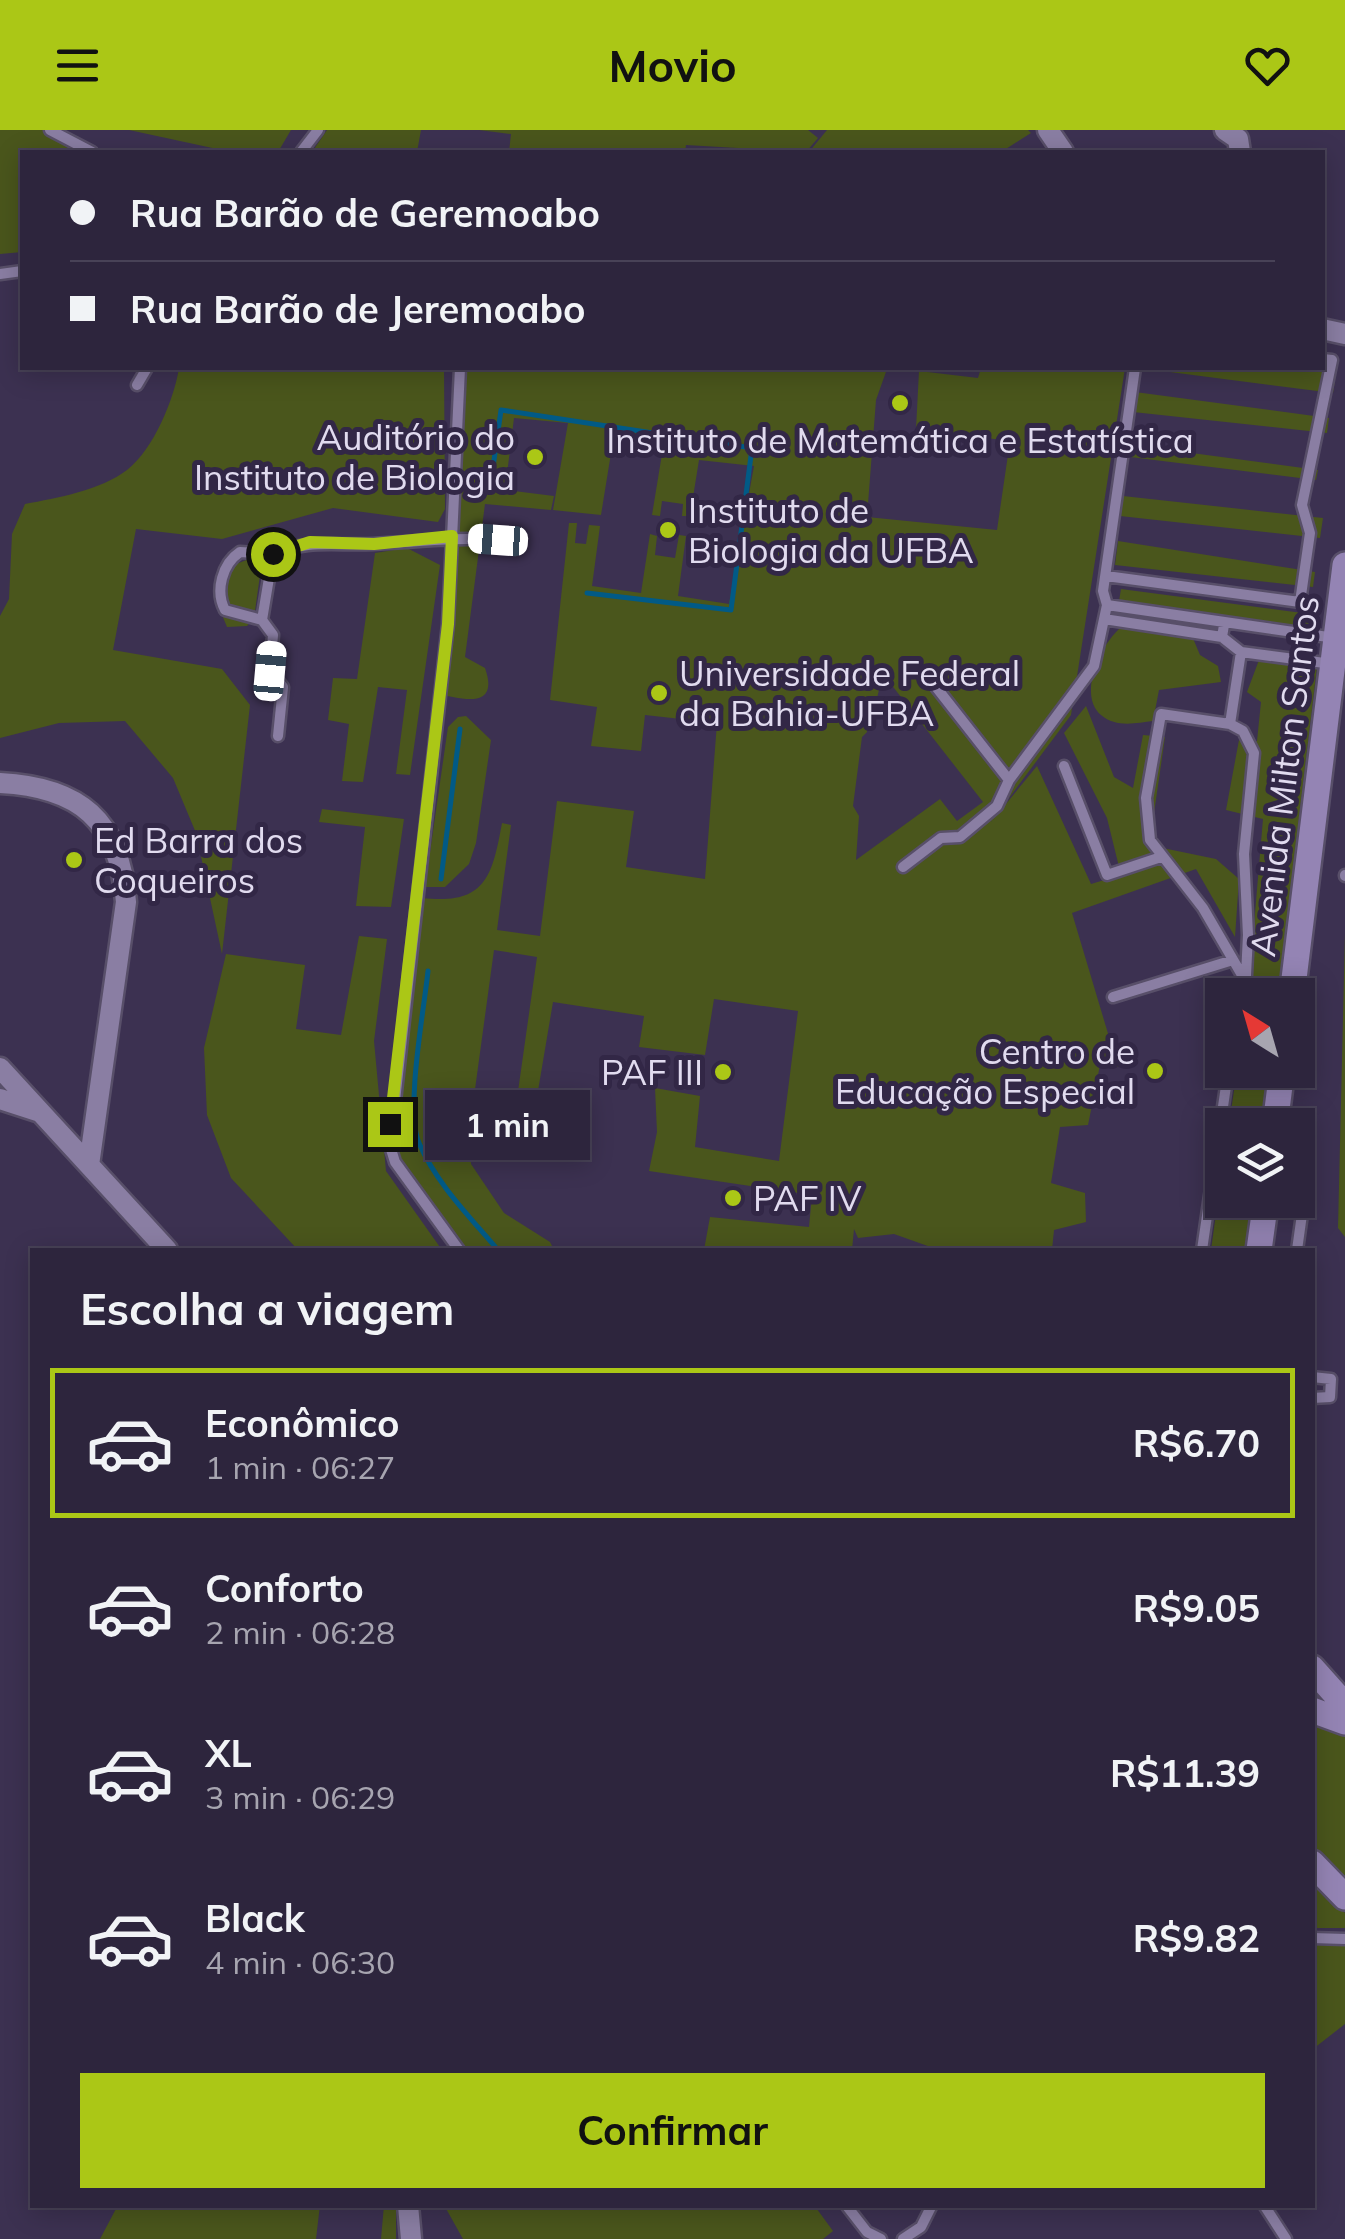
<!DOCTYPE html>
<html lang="pt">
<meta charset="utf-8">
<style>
:root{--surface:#2d253d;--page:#352d44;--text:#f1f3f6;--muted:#a7a5b0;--line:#484257;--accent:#abc716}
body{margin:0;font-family:Mulish,sans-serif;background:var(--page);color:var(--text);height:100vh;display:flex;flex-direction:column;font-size:38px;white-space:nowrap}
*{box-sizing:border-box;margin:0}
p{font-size:32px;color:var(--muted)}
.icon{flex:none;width:55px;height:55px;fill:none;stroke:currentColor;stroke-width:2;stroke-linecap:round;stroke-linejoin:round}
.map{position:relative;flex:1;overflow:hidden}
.details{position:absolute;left:30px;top:1118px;width:1285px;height:960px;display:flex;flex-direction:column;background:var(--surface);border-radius:0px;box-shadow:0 5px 25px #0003,0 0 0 2px var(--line)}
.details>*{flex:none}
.guide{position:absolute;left:20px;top:20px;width:1305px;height:220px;border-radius:0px;box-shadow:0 5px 25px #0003,0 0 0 2px var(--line);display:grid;align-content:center;height:220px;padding:0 50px;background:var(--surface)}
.needle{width:65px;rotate:323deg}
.fabs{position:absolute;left:1205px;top:848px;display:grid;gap:20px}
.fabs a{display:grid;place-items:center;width:110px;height:110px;border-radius:0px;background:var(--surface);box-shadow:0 5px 25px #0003,0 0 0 2px var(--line);font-size:50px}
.end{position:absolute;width:45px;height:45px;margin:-22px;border:12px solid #abc716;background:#111;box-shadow:0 0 0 5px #111}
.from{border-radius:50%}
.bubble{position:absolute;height:70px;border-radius:0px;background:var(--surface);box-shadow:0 5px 25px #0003,0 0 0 2px var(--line);font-size:32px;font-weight:700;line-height:70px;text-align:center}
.car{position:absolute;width:30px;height:60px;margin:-30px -15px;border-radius:12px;box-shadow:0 0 8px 2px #0007;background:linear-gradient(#fff 24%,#345 0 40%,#fff 0 76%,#345 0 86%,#fff 0)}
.guide b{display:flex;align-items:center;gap:35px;height:95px;font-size:38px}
.guide b+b{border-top:2px solid var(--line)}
.guide i{width:25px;height:25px;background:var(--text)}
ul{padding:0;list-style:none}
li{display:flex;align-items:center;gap:30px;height:150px;margin:0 20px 15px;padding:0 30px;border:5px solid transparent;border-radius:0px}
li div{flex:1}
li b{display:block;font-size:38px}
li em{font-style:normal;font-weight:700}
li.active{border-color:var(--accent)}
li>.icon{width:90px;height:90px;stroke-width:1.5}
h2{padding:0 50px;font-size:45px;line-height:120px}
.primary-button{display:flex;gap:20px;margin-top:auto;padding:20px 50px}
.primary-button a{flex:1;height:115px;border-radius:0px;background:var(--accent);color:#111;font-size:40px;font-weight:700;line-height:115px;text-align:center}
header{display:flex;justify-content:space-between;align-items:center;height:130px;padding:0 50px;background:var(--accent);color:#111;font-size:45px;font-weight:700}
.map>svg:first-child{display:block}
.green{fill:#4a561c;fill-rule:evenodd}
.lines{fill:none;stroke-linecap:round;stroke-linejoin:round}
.stream{stroke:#015a86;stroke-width:5}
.service-casing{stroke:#584f69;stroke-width:15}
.minor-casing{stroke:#584f69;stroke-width:25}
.secondary-casing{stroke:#584f69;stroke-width:30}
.service{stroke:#8a7ea3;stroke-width:10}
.minor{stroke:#8a7ea3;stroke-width:20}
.secondary{stroke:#9484b4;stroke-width:25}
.route{stroke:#abc716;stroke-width:12}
.poi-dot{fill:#abc716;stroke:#322746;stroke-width:4}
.labels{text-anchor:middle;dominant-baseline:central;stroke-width:10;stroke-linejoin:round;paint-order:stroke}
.poi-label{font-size:35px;fill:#e1dbef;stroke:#322746;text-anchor:start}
.street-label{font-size:35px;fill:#e1dbef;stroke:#322746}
</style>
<header><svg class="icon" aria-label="menu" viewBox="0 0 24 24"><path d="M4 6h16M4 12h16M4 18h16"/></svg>Movio<svg class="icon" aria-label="heart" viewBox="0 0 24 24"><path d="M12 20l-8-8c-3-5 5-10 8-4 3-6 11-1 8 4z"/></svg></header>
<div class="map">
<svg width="1345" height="2109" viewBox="0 0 1345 2109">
<rect width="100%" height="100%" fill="#3c3151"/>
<path class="green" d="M0,0h62l39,22h-79v100l-22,2z
M129,0h162l-13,22h-47z
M327,0h94l-4,22h-105z
M479,0h329l10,8 -12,14 -120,-7 -1,7h-176l2,-18z
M827,0h201l3,3 -30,19h-192z
M179,238h265l1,141 -7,13 -105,-14 -111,31 -86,-10 -23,121 109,19 28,36 -28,249 -26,-121 -23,-55 -48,-57 -66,2 -59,15v-122l9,-17 3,-65 13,-30c32,-6 76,-14 102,-34 27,-21 47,-71 52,-102z
M466,238l421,1 -11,31 -9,117 130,13 13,-89 -94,-12 3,-58 59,7 3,-10h144l-54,347 -80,107 46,-56 54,118 30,-9 -14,-57 -43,-85 22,-27 28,71 19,11 10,-53 22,2 -14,97 2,12 63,13 23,20 -4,58 -39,-68 -124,44 46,154 -18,-2 -12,60 -28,2 -9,56 34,10 1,29 -32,8 -2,20h-113l-45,-16 -36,4 -4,-9 -2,21h-148l6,-33 99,10 3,-32 -163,-24 8,-39 -2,-44 45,8 -5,51 84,14 19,-150 -84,-12 -9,56 -66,-8 5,-31 -91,-14 -25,148 -17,-9 26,-184 -43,-7 -24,176 1,38 33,49 46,29 4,8h-95l-64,-88 -5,-38 32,-226c63,7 70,-20 80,-75l9,2 -14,105 43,6 17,-135 77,10 -8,56 79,12 12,-156 -72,-8 -4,36 -50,-5 6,-39 -47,-7 19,-177h8l-2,20 11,1 3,-19 11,1 -8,60 49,7 9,-59 7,2 -2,19 20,3 4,-23 7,1 -8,60 51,8 25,-138 -55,-6 -9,56h-8l1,-12 -21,-3 -2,15 -8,-1 10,-61 -50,-7 -11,68 -48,-5 15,-87 -54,-5 -9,72 49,6 -3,14 -66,-6 -20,153 20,11c15,42 -24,31 -46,26zM883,544l100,128 -26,19 -17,-22 -84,61 3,-44 -6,-10 9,-69 5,-5 1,-26 6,4z
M1139,238h157l40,6 -3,19z
M1135,262l194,26 -2,15 -194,-21z
M1132,315l186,25 -2,10 -186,-23z
M1123,366l200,22 -3,20 -200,-22z
M1118,411l197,31 -2,15 -198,-22z
M407,418l33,17 -30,210 -14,-1 11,-84 -29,-3 -15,95 -21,-1 7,-57 -21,-4 5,-42 24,1 18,-126z
M254,427l7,11 -7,50 -7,8 -20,1 -7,-17 6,-42z
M1121,459l189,25 -2,13 -189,-26z
M1124,495l68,11 8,19 18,11 3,16 -62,8 -6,31c-17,2 -37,7 -52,-6 -25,-21 2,-76 23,-90z
M1259,530l58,7 -39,328h-30l15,-176 -37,-9 13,-70 18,1 4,-39 -14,-10z
M466,586l25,24 -15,103 -7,21 -24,23h-20l23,-160 10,-10z
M322,679l82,10 -13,88 -35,-1 9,-79 -46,-5z
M1345,803v304l-7,-9z
M359,806l28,3 -13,102 12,130 56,79h-144l-67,-72 -24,-63 -3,-67 22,-94 79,11 -9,64 45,6z
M1237,940h32l-6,55h-34z
M1222,1040v30h31l-6,50h-36z
M1313,1580l32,12v161l-32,-20z
M1312,1751l33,32v15h-32z
M1345,1810v84l-32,25 -1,-108z
M118,2075h202l-4,34h-216z
M384,2075h12v34h-15z
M444,2075h370l19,26 -10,8h-360z"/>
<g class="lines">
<path class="stream" d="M490,359l11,-79 251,38 -21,162 -144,-17
M441,749l19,-150
M428,841c-4,39 -23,139 -9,172 17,40 51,74 79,107"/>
<g class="service-casing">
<path id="service" d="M50,0l42,22
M301,22l17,-22
M0,144l22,-3
M137,255l10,-17
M1106,446l194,26 10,-69 -8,-28 30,-145 -10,-1
M1107,475l228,33
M1104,489l118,18
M262,490l-37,-10c-10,-19 -3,-46 15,-58l33,2
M1224,495l-2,12 19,15 91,12
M1241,522l-11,72 -69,-10 -15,84 4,42 53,68 43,74
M936,557l73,93
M1230,594l13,7 11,22 -10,101 4,81 -3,60
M278,606l5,-49 -13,-16 3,-36 -11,-15 11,-66c34,-15 64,-8 100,-10 43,-2 81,-7 124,-4
M1064,636l43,109 54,-18
M903,737l38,-29 19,-1 37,-31 12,-26 85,-114 13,-61 -4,-14 32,-223
M1345,746v-1
M1113,867l120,-37
M459,1120l-64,-88 -5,-16 58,-522 12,-256
M1202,1120l24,-164 8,-16
M1297,1120l7,-50
M1312,1247l19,2 -1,18 -18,1
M1312,1808l33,1
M846,2075l21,27 14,7
M1264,2075l22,34
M903,2109l18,-12 11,-22"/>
</g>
<g class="minor-casing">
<path id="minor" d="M1048,0l15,22
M1225,0l13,9 2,13
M1322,199l23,5
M0,653c79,4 120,37 126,119l-37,263
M0,938l167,182
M0,969l37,12
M408,2075l3,34"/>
</g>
<g class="secondary-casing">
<path id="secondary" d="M1292,865l53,-430
M1275,995l7,-55
M1259,1120l7,-50
M1312,1538l33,37
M1312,1580l33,12
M1312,1733l33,34"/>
</g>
<use href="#service" class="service"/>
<use href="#minor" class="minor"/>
<use href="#secondary" class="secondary"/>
</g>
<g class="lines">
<path class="route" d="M273,424l37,-12 64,2 78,-8 -4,88 -58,500"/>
</g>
<g class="poi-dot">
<circle cx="900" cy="273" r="10"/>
<circle cx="535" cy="327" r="10"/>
<circle cx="668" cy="400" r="10"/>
<circle cx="659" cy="563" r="10"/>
<circle cx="74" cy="730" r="10"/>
<circle cx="1155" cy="941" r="10"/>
<circle cx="723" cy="942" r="10"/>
<circle cx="733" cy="1068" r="10"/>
</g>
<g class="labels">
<g class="poi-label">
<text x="515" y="307" text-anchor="end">Auditório do<tspan x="515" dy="40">Instituto de Biologia</tspan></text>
<text x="900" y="310" text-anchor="middle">Instituto de Matemática e Estatística</text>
<text x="688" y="380">Instituto de<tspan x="688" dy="40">Biologia da UFBA</tspan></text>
<text x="679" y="543">Universidade Federal<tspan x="679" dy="40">da Bahia-UFBA</tspan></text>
<text x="94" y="710">Ed Barra dos<tspan x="94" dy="40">Coqueiros</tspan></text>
<text x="1135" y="921" text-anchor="end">Centro de<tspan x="1135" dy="40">Educação Especial</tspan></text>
<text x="703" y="942" text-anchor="end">PAF III</text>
<text x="753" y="1068">PAF IV</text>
</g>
<g class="street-label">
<text transform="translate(1284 646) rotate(-83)">Avenida Milton Santos</text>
</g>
</g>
</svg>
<div class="fabs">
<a><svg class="needle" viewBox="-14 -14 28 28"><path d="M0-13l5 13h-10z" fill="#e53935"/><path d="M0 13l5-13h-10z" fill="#a7a5b0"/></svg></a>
<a><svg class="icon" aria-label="layers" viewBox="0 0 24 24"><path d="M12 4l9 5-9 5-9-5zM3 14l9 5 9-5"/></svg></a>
</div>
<i class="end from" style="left:273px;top:424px"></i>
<i class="end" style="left:390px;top:994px"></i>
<div class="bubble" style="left:425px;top:960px;width:165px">1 min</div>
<i class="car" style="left:498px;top:410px;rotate:274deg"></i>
<i class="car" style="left:270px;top:541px;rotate:5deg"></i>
<div class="guide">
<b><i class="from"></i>Rua Barão de Geremoabo</b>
<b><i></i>Rua Barão de Jeremoabo</b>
</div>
<section class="details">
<h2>Escolha a viagem</h2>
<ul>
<li class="active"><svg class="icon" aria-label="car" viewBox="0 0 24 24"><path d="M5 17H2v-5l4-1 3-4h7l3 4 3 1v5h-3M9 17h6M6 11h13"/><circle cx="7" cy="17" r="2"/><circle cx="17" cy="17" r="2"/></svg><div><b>Econômico</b><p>1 min · 06:27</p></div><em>R$6.70</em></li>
<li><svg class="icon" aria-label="car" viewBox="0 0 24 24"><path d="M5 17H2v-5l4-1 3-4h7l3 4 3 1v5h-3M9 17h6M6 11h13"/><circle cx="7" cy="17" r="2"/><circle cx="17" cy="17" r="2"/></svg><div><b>Conforto</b><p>2 min · 06:28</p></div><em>R$9.05</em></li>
<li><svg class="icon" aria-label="car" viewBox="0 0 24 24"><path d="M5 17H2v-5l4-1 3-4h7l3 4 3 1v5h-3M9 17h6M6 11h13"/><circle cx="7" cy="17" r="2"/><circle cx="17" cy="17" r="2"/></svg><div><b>XL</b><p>3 min · 06:29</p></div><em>R$11.39</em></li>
<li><svg class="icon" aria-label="car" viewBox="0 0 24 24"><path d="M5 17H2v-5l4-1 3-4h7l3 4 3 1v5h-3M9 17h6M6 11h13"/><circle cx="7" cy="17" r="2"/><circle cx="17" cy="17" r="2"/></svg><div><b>Black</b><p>4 min · 06:30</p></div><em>R$9.82</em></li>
</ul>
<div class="primary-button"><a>Confirmar</a></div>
</section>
</div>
